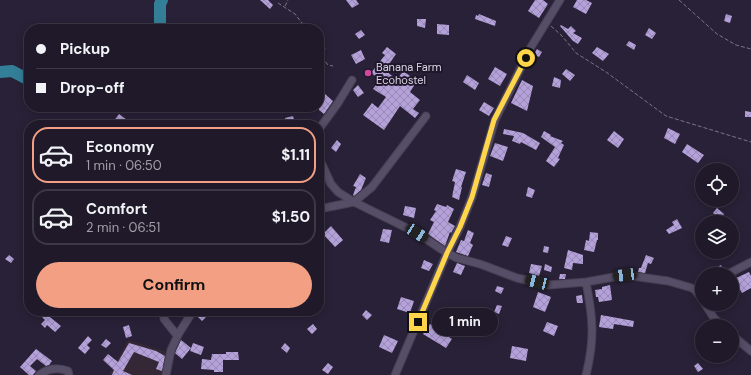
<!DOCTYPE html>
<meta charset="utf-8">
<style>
:root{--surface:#1f1929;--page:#272231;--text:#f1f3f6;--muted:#a1a0a8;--line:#3c3846;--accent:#f39f84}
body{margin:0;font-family:"DM Sans",sans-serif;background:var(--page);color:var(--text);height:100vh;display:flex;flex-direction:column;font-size:15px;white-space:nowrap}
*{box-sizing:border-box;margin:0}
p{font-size:13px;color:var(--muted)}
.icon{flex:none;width:22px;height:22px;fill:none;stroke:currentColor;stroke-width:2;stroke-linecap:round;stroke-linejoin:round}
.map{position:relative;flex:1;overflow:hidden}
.details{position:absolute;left:24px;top:120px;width:300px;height:196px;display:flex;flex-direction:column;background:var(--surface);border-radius:16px;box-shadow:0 2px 10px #0003,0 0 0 1px var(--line)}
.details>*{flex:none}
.top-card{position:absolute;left:24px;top:24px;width:300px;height:88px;border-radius:16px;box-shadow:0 2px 10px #0003,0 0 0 1px var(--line);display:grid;align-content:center;height:88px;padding:0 12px;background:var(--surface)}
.fabs{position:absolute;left:695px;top:163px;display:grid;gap:8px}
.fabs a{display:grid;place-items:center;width:44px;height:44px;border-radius:50%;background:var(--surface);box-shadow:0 2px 10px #0003,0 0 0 1px var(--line);font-size:20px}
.end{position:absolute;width:18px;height:18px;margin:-9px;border:5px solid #ffd54a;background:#111;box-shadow:0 0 0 2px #111}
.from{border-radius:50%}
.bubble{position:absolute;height:28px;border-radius:14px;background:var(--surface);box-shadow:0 2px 10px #0003,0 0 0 1px var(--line);font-size:13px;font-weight:700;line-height:28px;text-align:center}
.car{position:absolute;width:12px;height:24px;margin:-12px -6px;border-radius:5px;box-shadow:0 0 3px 1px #0007;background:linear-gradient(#222 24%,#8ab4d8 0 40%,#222 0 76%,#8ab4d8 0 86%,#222 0)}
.top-card b{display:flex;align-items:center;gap:14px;height:38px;font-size:15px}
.top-card b+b{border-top:1px solid var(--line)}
.top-card i{width:10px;height:10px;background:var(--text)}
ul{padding:7px 0 0;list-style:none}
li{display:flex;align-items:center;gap:12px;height:56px;margin:0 8px 6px;padding:0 4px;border:2px solid var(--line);border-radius:16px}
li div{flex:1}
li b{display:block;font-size:15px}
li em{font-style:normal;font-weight:700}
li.selected{border-color:var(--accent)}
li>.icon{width:36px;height:36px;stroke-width:1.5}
.action{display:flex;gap:8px;margin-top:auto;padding:8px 12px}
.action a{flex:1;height:46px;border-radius:24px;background:var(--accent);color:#111;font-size:16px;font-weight:700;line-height:46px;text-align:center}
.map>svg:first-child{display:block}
.education{fill:#352836}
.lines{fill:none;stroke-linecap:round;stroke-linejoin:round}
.river{stroke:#337f98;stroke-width:12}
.building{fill:url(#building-cross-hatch)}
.minor-casing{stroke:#463f51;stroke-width:9}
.path{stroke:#7c7588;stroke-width:1;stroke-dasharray:4 2;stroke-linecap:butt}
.minor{stroke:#564d66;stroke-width:7}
.route{stroke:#ffd54a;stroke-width:5}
.hotel-dot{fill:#d1479c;stroke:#20172d;stroke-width:1.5}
.labels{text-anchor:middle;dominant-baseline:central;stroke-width:4;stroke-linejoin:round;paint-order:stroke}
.poi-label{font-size:11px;fill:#d9d4e3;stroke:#20172d;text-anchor:start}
</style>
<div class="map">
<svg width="751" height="375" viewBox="0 0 751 375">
<defs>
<pattern id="building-cross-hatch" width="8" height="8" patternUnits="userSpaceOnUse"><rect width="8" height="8" fill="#b5a1da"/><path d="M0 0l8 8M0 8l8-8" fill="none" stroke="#9889b4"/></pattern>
</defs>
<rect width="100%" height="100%" fill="#292137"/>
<path class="education" d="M128,340l39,12 -4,23h-54z"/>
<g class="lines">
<path class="river" d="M160,29v-25l2,-4
M0,72l12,-1 17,9"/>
</g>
<path class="building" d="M260,0h8l5,5 -3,4z
M346,0h10l3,4 -7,4z
M535,0h8l5,4 -9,14 -11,-7z
M577,0h9l6,3 -6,11 -13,-7z
M479,14l17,7 -1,5 -20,-7 1,-4 2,1z
M726,14l6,2 -2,7 -6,-2z
M417,19h9l-1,9 -8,-2z
M437,24l12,1v10l-12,-1z
M561,25l7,4 3,-3 5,5 -3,2 9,5 -4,6 -5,-3 -13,-15z
M649,28l7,5 -4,6 -7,-4z
M361,30l4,5 -6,4 -4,-5z
M629,41l7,4 -2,5 -8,-5z
M387,47l9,7 -11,16 12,10 6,-9 14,10 -7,11 10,8 -7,9 6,4 -4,5 -15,-12 -16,24 -21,-15 9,-12 6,5 8,-11 -13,-8 7,-10 -9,-6 14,-18 -3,-2z
M597,47l12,7 -6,7 -11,-8z
M537,49l5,3 -3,5 -5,-3z
M361,50l4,9 -9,5 -5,-9z
M495,67l12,7 -7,12 -12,-7z
M566,69l9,6 -5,6 -8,-7z
M467,75l12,8 -4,7 -12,-8z
M554,77l7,3 -1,8 -8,-2z
M522,80l11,6 -6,25 -16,-8z
M358,85l6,8 -6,4 -5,-7z
M325,94l8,7 -9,13 -5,-4v-8z
M484,102l10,6 -5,8 -10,-6z
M745,111l6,1v5h-6z
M119,114l8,6 -3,5h-13z
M293,116l2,7 -8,2 -2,-7z
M257,119l16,4v2h-17z
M668,128l12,6 -5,10 -11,-6z
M504,129l19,4 17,10 -4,7 -15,-8 -1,2 -8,-3 2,-5 -11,-2z
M544,131l7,4 -1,1 13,5 -2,2 3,2 -6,13 2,1 -6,8 -8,-6 9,-14 -14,-10z
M614,131l10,8 -6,9 -11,-8z
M337,140l4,4 -5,8 -5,-4z
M495,143l13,4 -5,14 -13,-5z
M687,144l17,11 -6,8 -16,-11z
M456,169l10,3 -5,15h1l-3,13 -7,-3 3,-15 -3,-1z
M486,173l6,2 -3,12 -7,-2z
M360,174l6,4 -5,12 -7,6 -1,-1 3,-8 -3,-1z
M528,187l7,3 -3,8 -6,-2z
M437,204l9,3 1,-2 7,4 -6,13 7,4 -4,7 -1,-1 -5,14 -17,-12 6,-12 -4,-2 6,-9 -2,-1z
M405,206l11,2 -2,10 -11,-3z
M717,208l7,6 -4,5 -7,-6z
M677,219l5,9 -13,6 -3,-4 8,-5 -2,-3z
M331,226l12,14 -8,7 -12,-13z
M383,229l9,1 -3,13 -9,-2z
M468,230l6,3 -4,10 3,2 -5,11 -12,-4 5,-12 3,1z
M590,232l8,1v7h-1l-3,12 -10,-2 2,-10 3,1z
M506,236l6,2 -4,9 -6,-2z
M544,246l5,1 -1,6 -5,-1z
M568,250l15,5v9l-10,-1 -1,7 -8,-2z
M9,255l5,4 -3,4 -6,-4z
M646,255l8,3 -3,6 -3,-1 -3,10 -7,-1 1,-4h2z
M424,260l9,4 -4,7 -8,-3z
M457,263l8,3 -4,9 -8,-3z
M531,264l11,2 -3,10 -10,-3z
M545,264l7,3 -1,5 -7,-2z
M721,265l3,6 -5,3h-14z
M749,272l2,4v12l-9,5 -8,-14z
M560,274h6l-1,5h-6z
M610,285l2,15 -13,2 -1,-5h-2l-1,-7 7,-1v-2z
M497,286l7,2 -3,6 -6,-3z
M538,292l13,5 -6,15 -12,-5z
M582,295l1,8h-6l-1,-7z
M401,297l13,4 -4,12 -13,-4z
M497,305l5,1 -3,8 -5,-2z
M366,310l6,5 -5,5 -5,-5z
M486,310l6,3 -2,7 -7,-2z
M202,311h10l-10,10 -5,-5z
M45,313l16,13 -6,6 -8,-7 -2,3 -4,-4 4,-4 -4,-4z
M601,315l33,6 -1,6 -19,-3 -1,5 -14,-2z
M547,322l11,4 -4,10 -11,-5z
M459,323l5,5 -5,6 -5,-6z
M313,324l4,5 -5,5 -5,-5z
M430,324l22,15 -6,9 -23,-14z
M129,325l3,11 -6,2 -3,-11z
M384,335l14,6 -6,12 -13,-6z
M88,336l4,4 -5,5 3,3 -5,6 -7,-6z
M106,339l5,4 -5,5 -5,-3z
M181,340l10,8 -9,11 -7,-6z
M129,343l27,8 9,5 -3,15 -6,-2 3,-7 -25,-10 -11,19 9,4h-20l2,-5 -11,-10 5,-6 10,8z
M193,343l11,4 -3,8 -11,-4z
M285,343l5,5 -3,5 -6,-5z
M512,346l16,3 -2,12 -16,-3z
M36,349l16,12 -3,4 -3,1 -9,-7 -7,7 6,5 -3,4h-4l-9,-8z
M226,352h12l1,8h-16v12h-9v-2l-13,-1 1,-10 9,1 1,-6h14z
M328,363l5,4 -5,7 -6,-4z
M698,363l5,6 -5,3 -4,-6z"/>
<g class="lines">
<g class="minor-casing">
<path id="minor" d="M319,129l19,-26 14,-23
M319,158l12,26 7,8 16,10 63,31 30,20 10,5 23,6 37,14 32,7 37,-3 39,-7 43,6 24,7 3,2 7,9
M319,209l35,-7 18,-15 54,-71
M728,274l23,-12
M695,290l7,-4
M705,304l9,14 8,8
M164,311v8l12,15
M732,335l19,16
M39,375c9,-7 18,-8 29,-4l1,4
M166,375l5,-25 8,-17 14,-22
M395,375l52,-122 13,-26 12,-30 23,-77 36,-73 29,-47
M586,375c9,-36 7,-57 0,-93"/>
</g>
<path class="path" d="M679,0l38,34 19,11 15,4
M278,3l17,11 7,9 9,6
M285,6l3,-6
M551,26l11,10 14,17 30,19 60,44 85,26
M319,42l6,6 -3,9 6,8 5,1"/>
<use href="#minor" class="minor"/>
</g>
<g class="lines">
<path class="route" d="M418,322l29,-69 13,-26 12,-30 22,-77 32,-62"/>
</g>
<circle class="hotel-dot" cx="368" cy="73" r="4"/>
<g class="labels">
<g class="poi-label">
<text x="376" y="67">Banana Farm<tspan x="376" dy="13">Ecohostel</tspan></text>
</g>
</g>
</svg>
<div class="fabs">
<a><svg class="icon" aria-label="locate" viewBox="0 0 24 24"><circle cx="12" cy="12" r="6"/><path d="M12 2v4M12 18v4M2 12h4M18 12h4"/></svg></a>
<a><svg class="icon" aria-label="layers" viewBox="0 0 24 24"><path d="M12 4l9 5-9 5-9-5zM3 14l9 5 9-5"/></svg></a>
<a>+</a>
<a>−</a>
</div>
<i class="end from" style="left:526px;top:58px"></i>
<i class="end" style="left:418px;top:322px"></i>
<div class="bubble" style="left:432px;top:308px;width:66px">1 min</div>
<i class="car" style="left:417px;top:233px;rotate:123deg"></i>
<i class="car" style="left:625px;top:275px;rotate:263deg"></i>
<i class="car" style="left:537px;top:282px;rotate:284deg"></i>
<div class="top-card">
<b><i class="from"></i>Pickup</b>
<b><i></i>Drop-off</b>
</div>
<section class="details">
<ul>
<li class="selected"><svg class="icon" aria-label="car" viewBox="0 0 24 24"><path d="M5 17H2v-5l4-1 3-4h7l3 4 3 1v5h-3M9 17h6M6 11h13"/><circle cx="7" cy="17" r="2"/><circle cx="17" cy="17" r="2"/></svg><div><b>Economy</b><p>1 min · 06:50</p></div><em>$1.11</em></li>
<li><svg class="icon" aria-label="car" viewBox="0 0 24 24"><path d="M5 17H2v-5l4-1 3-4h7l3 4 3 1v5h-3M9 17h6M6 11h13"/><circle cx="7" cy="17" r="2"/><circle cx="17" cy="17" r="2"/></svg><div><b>Comfort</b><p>2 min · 06:51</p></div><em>$1.50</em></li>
</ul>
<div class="action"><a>Confirm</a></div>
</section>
</div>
